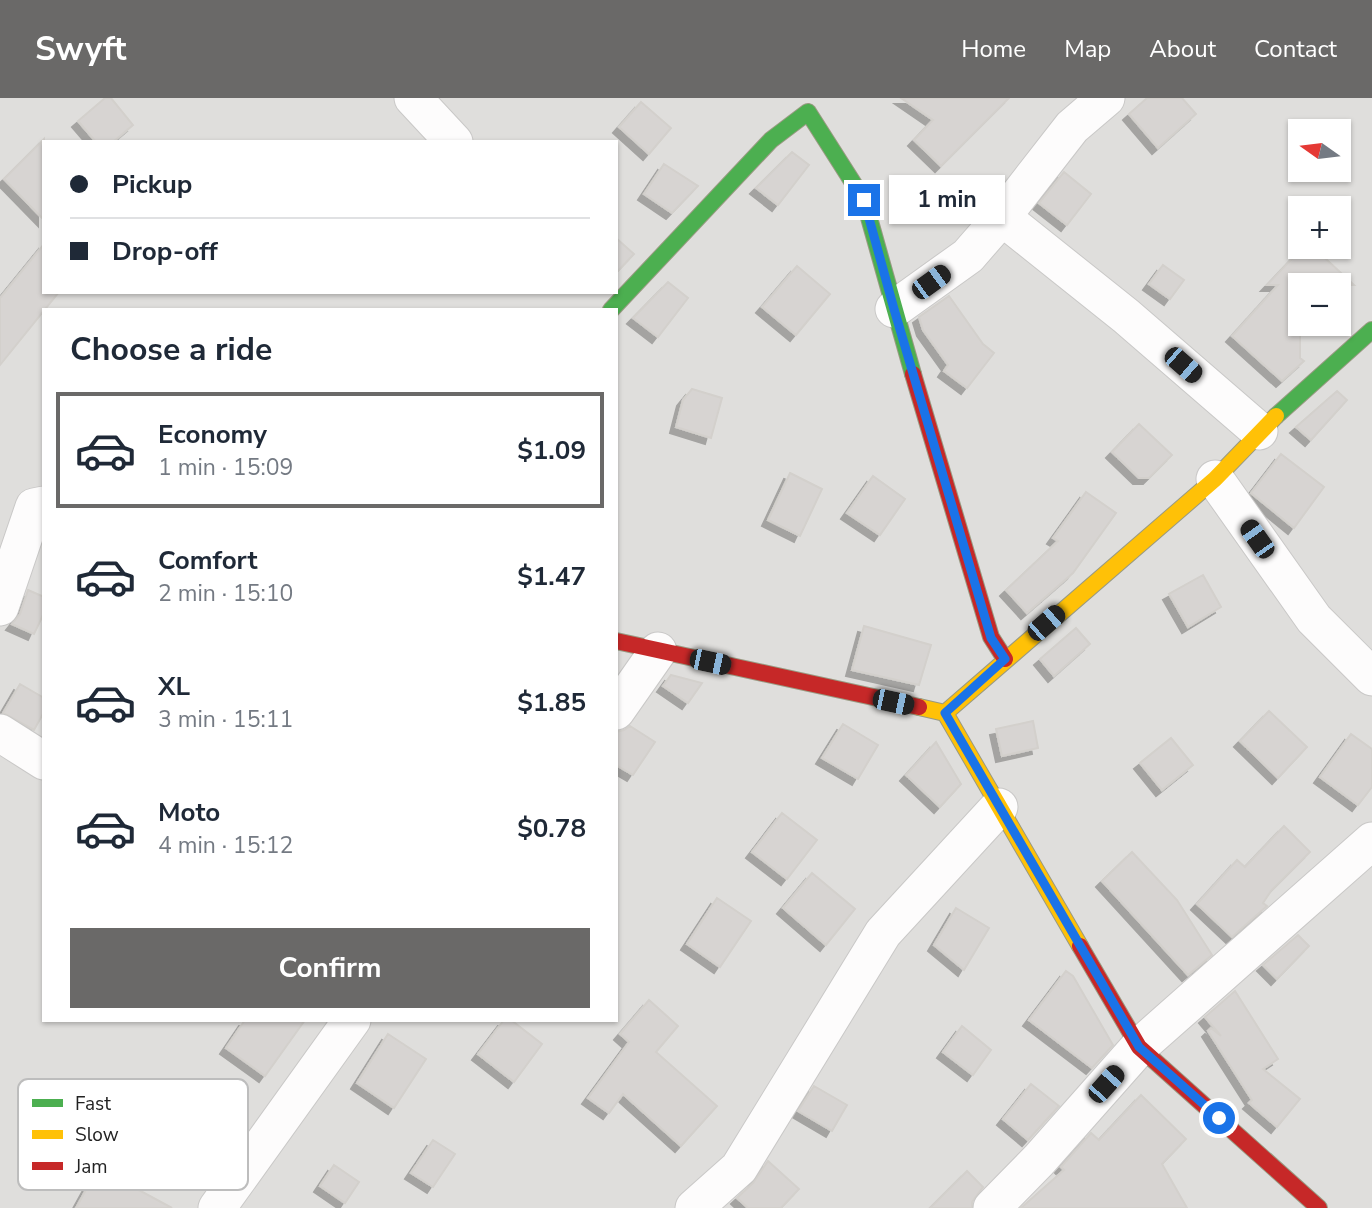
<!DOCTYPE html>
<meta charset="utf-8">
<style>
:root{--surface:#fff;--page:#f2f2f3;--text:#1f2937;--muted:#747a83;--line:#e0e1e3;--accent:#6a6968}
body{margin:0;font-family:"Nunito Sans",sans-serif;background:var(--page);color:var(--text);height:100vh;display:flex;flex-direction:column;font-size:26px;white-space:nowrap}
*{box-sizing:border-box;margin:0}
p{font-size:23px;color:var(--muted)}
.icon{flex:none;width:38px;height:38px;fill:none;stroke:currentColor;stroke-width:2;stroke-linecap:round;stroke-linejoin:round}
.map{position:relative;flex:1;overflow:hidden}
.panel{position:absolute;left:42px;top:210px;width:576px;height:714px;display:flex;flex-direction:column;background:var(--surface);border-radius:0px;box-shadow:0 2px 5px #0004}
.panel>*{flex:none}
.hud{position:absolute;left:42px;top:42px;width:576px;height:154px;border-radius:0px;box-shadow:0 2px 5px #0004;display:grid;align-content:center;height:154px;padding:0 28px;background:var(--surface)}
.needle{width:46px;rotate:284deg}
.fabs{position:absolute;left:1288px;top:21px;display:grid;gap:14px}
.fabs a{display:grid;place-items:center;width:63px;height:63px;border-radius:0px;background:var(--surface);box-shadow:0 2px 5px #0004;font-size:35px}
.end{position:absolute;width:32px;height:32px;margin:-16px;border:9px solid #1a73e8;background:#fff;box-shadow:0 0 0 4px #fff}
.from{border-radius:50%}
.bubble{position:absolute;height:49px;border-radius:0px;background:var(--surface);box-shadow:0 2px 5px #0004;font-size:23px;font-weight:700;line-height:49px;text-align:center}
.car{position:absolute;width:21px;height:42px;margin:-21px -10px;border-radius:9px;box-shadow:0 0 5px 2px #0007;background:linear-gradient(#222 24%,#8ab4d8 0 40%,#222 0 76%,#8ab4d8 0 86%,#222 0)}
.hud b{display:flex;align-items:center;gap:24px;height:66px;font-size:26px}
.hud b+b{border-top:2px solid var(--line)}
.hud i{width:18px;height:18px;background:var(--text)}
ul{padding:0;list-style:none}
li{display:flex;align-items:center;gap:21px;height:116px;margin:0 14px 10px;padding:0 14px;border:4px solid transparent;border-radius:0px}
li div{flex:1}
li b{display:block;font-size:26px}
li em{font-style:normal;font-weight:700}
li.active{border-color:var(--accent)}
li>.icon{width:63px;height:63px;stroke-width:1.5}
h2{padding:0 28px;font-size:32px;line-height:84px}
.primary-button{display:flex;gap:14px;margin-top:auto;padding:14px 28px}
.primary-button a{flex:1;height:80px;border-radius:0px;background:var(--accent);color:#fff;font-size:28px;font-weight:700;line-height:80px;text-align:center}
header{display:flex;align-items:center;gap:42px;box-sizing:border-box;height:98px;padding:0 35px;background:var(--accent);color:#fff}
header strong{font-size:33px}
nav{display:flex;gap:38px;margin-inline-start:auto;font-size:24px}
.map>svg:first-child{display:block}
.residential{fill:#dfdedc;fill-rule:evenodd}
.building{fill:#d7d4d2;stroke:#d3d0cc;stroke-width:2;filter:url(#shadow)}
.lines{fill:none;stroke-linecap:round;stroke-linejoin:round}
.street-casing{stroke:#c9c8c7;stroke-width:39}
.fast-casing{stroke:#999a82;stroke-width:18}
.slow-casing{stroke:#999a82;stroke-width:18}
.jam-casing{stroke:#999a82;stroke-width:18}
.street{stroke:#fdfcfc;stroke-width:37}
.fast{stroke:#4caf50;stroke-width:16}
.slow{stroke:#ffc107;stroke-width:16}
.jam{stroke:#c62828;stroke-width:16}
.route{stroke:#1a73e8;stroke-width:9}
.key{fill:#fff;stroke:#bdbdbd;stroke-width:2}
.key-label{font-size:19px;fill:#222}
</style>
<header>
<strong>Swyft</strong>
<nav><a>Home</a><a>Map</a><a>About</a><a>Contact</a></nav>
</header>
<div class="map">
<svg width="1372" height="1110" viewBox="0 0 1372 1110">
<defs>
<filter id="shadow"><feDropShadow dx="-6" dy="6" stdDeviation="0" flood-color="#0004"/></filter>
</defs>
<rect width="100%" height="100%" fill="#f0eeeb"/>
<path class="residential" d="M0,0h1372v1110h-1372zM1300,33h39v39h-39zM44,44h572v150h-572zM1300,110h39v39h-39zM1300,187h39v39h-39zM44,212h572v710h-572z"/>
<path class="building" d="M105,0h6l22,27 -20,17h-17l-18,-21z
M901,0h108l-68,68 -27,-26 19,-20z
M1147,0h35l14,16 -38,34 -29,-34z
M641,4l30,26 -22,26 -30,-27z
M44,41v81l-40,-41z
M792,54l17,13 -31,40 -22,-17z
M664,66l34,22 -26,27 -28,-19z
M1064,74l27,22 -24,31 -28,-22z
M616,140l18,16 -18,19z
M44,146v48h15l-59,73v-67z
M1303,149h10l41,38h-54v73l4,3 -22,20 -50,-45 46,-51h-11z
M1163,167l21,15 -14,19 -21,-15z
M797,168l33,28 -34,41 -34,-28z
M668,184l20,16 -30,39 -25,-19z
M949,198l34,48 11,9 -27,35 -23,-17 4,-6 -25,-35 -4,-13z
M692,291l30,9 -11,40 -35,-11 7,-27z
M1337,293l10,9 -36,40 -15,-13z
M1139,326l33,31 -23,23h-10l-27,-26z
M1281,356l43,33 -30,41 -43,-35z
M790,375l32,16 -22,47 -32,-16z
M873,378l32,23 -25,36 -33,-22z
M1086,394l30,21 -43,60 -46,40 -21,-23 52,-49 -5,-3z
M1203,477l18,32 -33,20 -19,-33z
M28,492l16,7v16l-10,21 -22,-10 8,-10z
M864,528l67,19 -12,40 -67,-15z
M1076,530l14,16 -36,32 -14,-17z
M671,577l31,8 -14,20 -25,-17z
M20,586l24,14v14l-10,18 -31,-17z
M1269,613l38,36 -29,31 -38,-37z
M1033,623l5,27 -36,8 -6,-27z
M843,626l35,21 -20,34 -36,-21z
M630,628l25,16 -22,33 -17,-10v-33l8,-2z
M1351,636l21,15v38l-14,18 -38,-28z
M1171,640l22,27 -31,25 -22,-27z
M936,644l25,42 -21,23 -34,-32z
M782,715l35,27 -30,39 -35,-27z
M1284,728l26,26 -39,39 -8,12 4,3 -35,31 -35,-33 40,-44 8,7z
M1132,754l45,48 35,55 -24,20 -86,-94z
M812,775l43,36 -29,36 -43,-37z
M717,800l34,23 -31,46 -33,-23z
M956,810l33,20 -25,42 -30,-25z
M1298,837l11,11 -32,33 -14,-14z
M1066,873l7,5 40,69 -21,23 -63,-48z
M1235,893l43,68 -15,10 37,30 -23,28 -28,-24 3,-3 -44,-69 3,-3 10,8 -16,-19z
M649,902l29,26 -22,26 61,54 -36,40 -58,-52 -14,19 -21,-15 41,-56 -9,-8z
M245,922h60l-40,56 -39,-28z
M504,922h7l31,24 -28,38 -36,-28z
M962,928l29,24 -18,25 -30,-23z
M388,936l38,25 -32,49 -37,-25z
M1031,986l28,22 -31,34 -25,-21z
M814,988l33,19 -15,26 -34,-20z
M1141,997l45,44 -24,25 25,44h-166l43,-38 -3,-3 30,-34 8,7z
M433,1042l22,14 -22,33 -22,-14z
M768,1063l31,28 -18,19h-33l-11,-10 16,-15z
M334,1067l25,17 -14,21 -25,-17z
M98,1070l74,40h-96z
M967,1073l16,16 -11,15v6h-42z"/>
<g class="lines">
<g class="street-casing">
<path id="street" d="M413,0l41,44
M1002,119l124,99 133,115
M894,211l74,-53 34,-39 70,-90 34,-29
M1215,381l99,140 58,58
M0,509l34,-100 10,-2
M616,613l42,-60
M0,635l44,28
M217,1110l135,-188
M694,1110l45,-40 144,-235 116,-126
M992,1110l47,-48 100,-113 233,-206"/>
</g>
<g class="fast-casing">
<path id="fast" d="M611,212l160,-170 37,-28 56,88 49,174
M1276,318l96,-86"/>
</g>
<g class="slow-casing">
<path id="slow" d="M919,609l26,6 135,233
M945,615l270,-234 61,-63"/>
</g>
<g class="jam-casing">
<path id="jam" d="M913,276l78,263 14,22
M616,543l303,66
M1080,848l59,101 180,161"/>
</g>
<use href="#street" class="street"/>
<use href="#fast" class="fast"/>
<use href="#slow" class="slow"/>
<use href="#jam" class="jam"/>
</g>
<g class="lines">
<path class="route" d="M864,102l30,109 97,329 14,21 -60,54 194,334 80,71"/>
</g>
<rect x="18" y="981" width="230" height="111" rx="10" class="key"/>
<rect x="32" y="1001" width="31" height="8" fill="#4caf50"/>
<rect x="32" y="1032" width="31" height="9" fill="#ffc107"/>
<rect x="32" y="1064" width="31" height="8" fill="#c62828"/>
<g class="key-label">
<text x="75" y="1012">Fast</text>
<text x="75" y="1043">Slow</text>
<text x="75" y="1075">Jam</text>
</g>
</svg>
<div class="fabs">
<a><svg class="needle" viewBox="-14 -14 28 28"><path d="M0-13l5 13h-10z" fill="#e53935"/><path d="M0 13l5-13h-10z" fill="#747a83"/></svg></a>
<a>+</a>
<a>−</a>
</div>
<i class="end from" style="left:1219px;top:1020px"></i>
<i class="end" style="left:864px;top:102px"></i>
<div class="bubble" style="left:889px;top:77px;width:116px">1 min</div>
<i class="car" style="left:931px;top:184px;rotate:54deg"></i>
<i class="car" style="left:1183px;top:267px;rotate:131deg"></i>
<i class="car" style="left:1257px;top:441px;rotate:325deg"></i>
<i class="car" style="left:1046px;top:525px;rotate:49deg"></i>
<i class="car" style="left:710px;top:564px;rotate:102deg"></i>
<i class="car" style="left:893px;top:604px;rotate:102deg"></i>
<i class="car" style="left:1106px;top:986px;rotate:42deg"></i>
<div class="hud">
<b><i class="from"></i>Pickup</b>
<b><i></i>Drop-off</b>
</div>
<section class="panel">
<h2>Choose a ride</h2>
<ul>
<li class="active"><svg class="icon" aria-label="car" viewBox="0 0 24 24"><path d="M5 17H2v-5l4-1 3-4h7l3 4 3 1v5h-3M9 17h6M6 11h13"/><circle cx="7" cy="17" r="2"/><circle cx="17" cy="17" r="2"/></svg><div><b>Economy</b><p>1 min · 15:09</p></div><em>$1.09</em></li>
<li><svg class="icon" aria-label="car" viewBox="0 0 24 24"><path d="M5 17H2v-5l4-1 3-4h7l3 4 3 1v5h-3M9 17h6M6 11h13"/><circle cx="7" cy="17" r="2"/><circle cx="17" cy="17" r="2"/></svg><div><b>Comfort</b><p>2 min · 15:10</p></div><em>$1.47</em></li>
<li><svg class="icon" aria-label="car" viewBox="0 0 24 24"><path d="M5 17H2v-5l4-1 3-4h7l3 4 3 1v5h-3M9 17h6M6 11h13"/><circle cx="7" cy="17" r="2"/><circle cx="17" cy="17" r="2"/></svg><div><b>XL</b><p>3 min · 15:11</p></div><em>$1.85</em></li>
<li><svg class="icon" aria-label="car" viewBox="0 0 24 24"><path d="M5 17H2v-5l4-1 3-4h7l3 4 3 1v5h-3M9 17h6M6 11h13"/><circle cx="7" cy="17" r="2"/><circle cx="17" cy="17" r="2"/></svg><div><b>Moto</b><p>4 min · 15:12</p></div><em>$0.78</em></li>
</ul>
<div class="primary-button"><a>Confirm</a></div>
</section>
</div>
